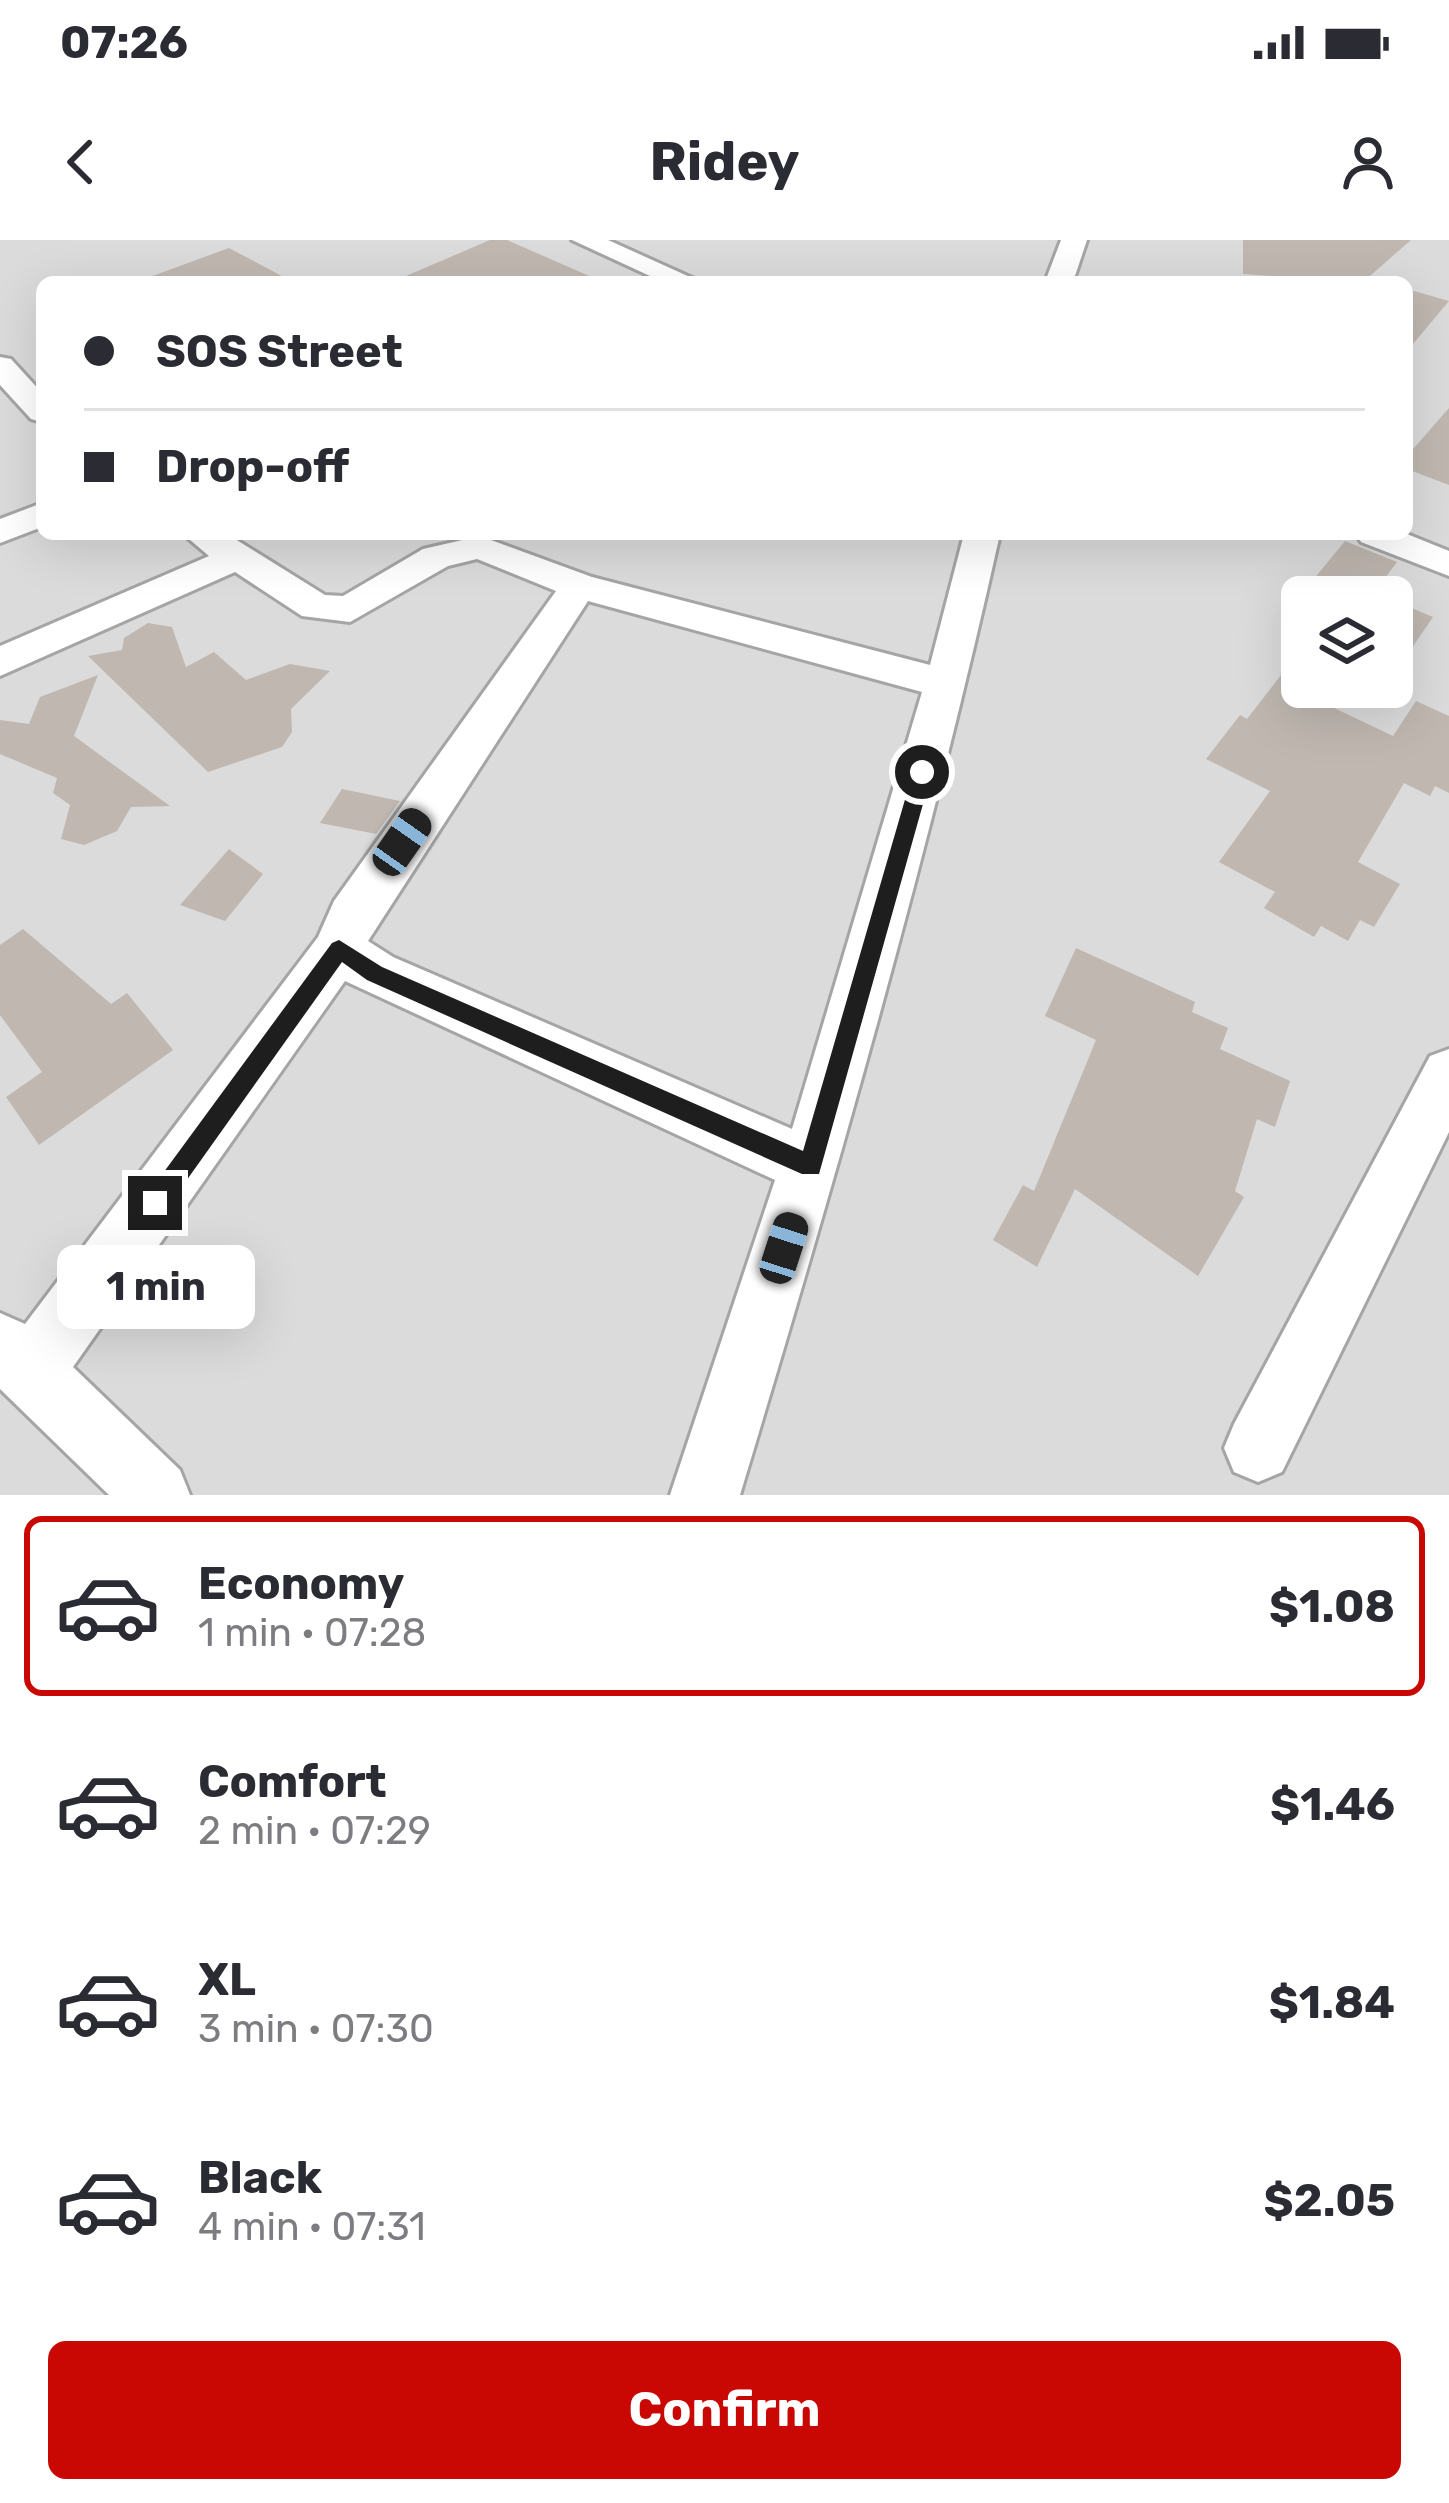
<!DOCTYPE html>
<meta charset="utf-8">
<style>
:root{--surface:#fff;--page:#f2f2f3;--text:#2b2b33;--muted:#7c7c81;--line:#e1e1e2;--accent:#c90803}
body{margin:0;font-family:Rubik,sans-serif;background:var(--page);color:var(--text);height:100vh;display:flex;flex-direction:column;font-size:45px;white-space:nowrap}
*{box-sizing:border-box;margin:0}
p{font-size:39px;color:var(--muted)}
.icon{flex:none;width:66px;height:66px;fill:none;stroke:currentColor;stroke-width:2;stroke-linecap:round;stroke-linejoin:round}
.map{position:relative;height:1255px;overflow:hidden}
.panel{display:flex;flex-direction:column;background:var(--surface);flex:1}
.panel>*{flex:none}
.top-card{position:absolute;left:36px;top:36px;width:1377px;height:264px;border-radius:18px;box-shadow:0 12px 48px #0002;display:grid;align-content:center;height:264px;padding:0 48px;background:var(--surface)}
.controls{position:absolute;left:1281px;top:336px;display:grid;gap:24px}
.controls a{display:grid;place-items:center;width:132px;height:132px;border-radius:18px;background:var(--surface);box-shadow:0 12px 48px #0002;font-size:60px}
.end{position:absolute;width:54px;height:54px;margin:-27px;border:15px solid #1e1e1e;background:#fff;box-shadow:0 0 0 6px #fff}
.from{border-radius:50%}
.bubble{position:absolute;height:84px;border-radius:18px;background:var(--surface);box-shadow:0 12px 48px #0002;font-size:39px;font-weight:700;line-height:84px;text-align:center}
.car{position:absolute;width:36px;height:72px;margin:-36px -18px;border-radius:15px;box-shadow:0 0 9px 3px #0007;background:linear-gradient(#222 24%,#8ab4d8 0 40%,#222 0 76%,#8ab4d8 0 86%,#222 0)}
.top-card b{display:flex;align-items:center;gap:42px;height:114px;font-size:45px}
.top-card b+b{border-top:3px solid var(--line)}
.top-card i{width:30px;height:30px;background:var(--text)}
ul{padding:21px 0 0;list-style:none}
li{display:flex;align-items:center;gap:36px;height:180px;margin:0 24px 18px;padding:0 24px;border:6px solid transparent;border-radius:18px}
li div{flex:1}
li b{display:block;font-size:45px}
li em{font-style:normal;font-weight:700}
li.selected{border-color:var(--accent)}
li>.icon{width:108px;height:108px;stroke-width:1.5}
.primary-button{display:flex;gap:24px;margin-top:auto;padding:24px 48px}
.primary-button a{flex:1;height:138px;border-radius:18px;background:var(--accent);color:#fff;font-size:48px;font-weight:700;line-height:138px;text-align:center}
.status{display:flex;justify-content:space-between;align-items:center;height:84px;padding:0 60px;background:var(--surface);direction:ltr}
.status svg{height:33px;fill:currentColor}
header{display:flex;justify-content:space-between;align-items:center;height:156px;padding:0 48px;background:var(--surface);font-size:54px;font-weight:700}
.map>svg:first-child{display:block}
.residential{fill:#dcdbdb;fill-rule:evenodd}
.building{fill:#bfb7b0}
.lines{fill:none;stroke-linecap:round;stroke-linejoin:round}
.street-casing{stroke:#a5a5a5;stroke-width:6}
.street{fill:#fff;fill-rule:evenodd}
.route{fill:#1e1e1e}
</style>
<div class="status"><b>07:26</b><svg viewBox="0 0 49 12"><path d="M0 12V9h3v3zM5 12V6h3v6zM10 12V3h3v9zM15 12V0h3v12zM26 1h20v11H26zM47 4h2v5h-2z"/></svg></div>
<header><svg class="icon" aria-label="back" viewBox="0 0 24 24"><path d="M15 5l-7 7 7 7"/></svg>Ridey<svg class="icon" aria-label="person" viewBox="0 0 24 24"><circle cx="12" cy="8" r="4"/><path d="M4 21q1-7 8-7t8 7"/></svg></header>
<div class="map">
<svg width="1449" height="1255" viewBox="0 0 1449 1255">
<rect width="100%" height="100%" fill="#efebe4"/>
<path class="residential" d="M0,0h1449v1255h-1449zM42,42h1365v252h-1365zM1302,357h90v90h-90z"/>
<path class="building" d="M490,0h17l96,42h-211z
M1243,0h168l-48,42 -120,-8z
M229,8l64,34h-145l-1,-4z
M1407,49l42,12 -42,50z
M1449,168v77l-42,-16v-13z
M1345,301l52,21 -26,35h-72z
M1392,360l41,17 -41,60z
M148,383l24,4 14,40 28,-15 32,28 44,-16 40,7 -39,38 1,23 -10,15 -74,25 -120,-116 34,-6 2,-12z
M1302,408v39h42l-14,19 63,30 23,-35 33,15v77l-14,-7 -5,10 -26,-13 -46,79 42,22 -26,43 -14,-7 -12,21 -27,-15 -7,11 -50,-29 11,-16 -56,-30 51,-71 -64,-32 34,-44 7,4z
M98,435l-24,61 96,70 -39,1 -14,24 -33,14 -23,-6 9,-34 -17,-12 4,-15 -57,-24v-34l29,4 11,-27z
M342,549l58,12 -24,33 -56,-11z
M229,609l34,25 -38,47 -45,-16z
M23,689l88,75 16,-11 46,57 -134,95 -33,-48 36,-25 -42,-57v-70z
M1076,708l119,54 -3,10 36,16 -8,21 70,32 -15,46 -18,-8 -22,72 9,6 -46,79 -123,-87 -38,78 -44,-27 30,-55 11,6 62,-151 -51,-24z"/>
<g class="lines">
<g class="street-casing">
<path id="street" d="M572,0h36l93,42h-38z
M1061,0h26l-14,42h-28z
M0,117l11,2 31,34v29l-11,-3 -31,-34z
M42,263v24l-42,16v-24z
M183,294h44l98,61 18,1 80,-47 57,-13 112,41 338,88 34,-131h36c-72,323 -164,643 -260,961h-70l105,-315 -430,-199 -272,386 107,103 10,25h-81l-109,-106v-76l25,11 293,-387 16,-36 222,-310 -79,-32 -29,7 -98,56 -48,-6 -67,-44 -235,104v-30l209,-90zM588,361l334,91 -130,437 -399,-172 -25,-16z
M1356,294h51l42,17v25l-88,-34z
M1449,809v83l-167,340 -24,10 -24,-10 -10,-24 10,-24 196,-368z"/>
</g>
<use href="#street" class="street"/>
</g>
<path class="route" d="M922,525l10,7 -113,402h-17l-435,-194 -25,-18 -178,250h-17v-17l185,-252 7,-3 43,27 421,184 110,-379z"/>
</svg>
<div class="controls">
<a><svg class="icon" aria-label="layers" viewBox="0 0 24 24"><path d="M12 4l9 5-9 5-9-5zM3 14l9 5 9-5"/></svg></a>
</div>
<i class="end from" style="left:922px;top:532px"></i>
<i class="end" style="left:155px;top:963px"></i>
<div class="bubble" style="left:57px;top:1005px;width:198px">1 min</div>
<i class="car" style="left:402px;top:602px;rotate:35deg"></i>
<i class="car" style="left:784px;top:1008px;rotate:18deg"></i>
<div class="top-card">
<b><i class="from"></i>SOS Street</b>
<b><i></i>Drop-off</b>
</div>
</div>
<section class="panel">
<ul>
<li class="selected"><svg class="icon" aria-label="car" viewBox="0 0 24 24"><path d="M5 17H2v-5l4-1 3-4h7l3 4 3 1v5h-3M9 17h6M6 11h13"/><circle cx="7" cy="17" r="2"/><circle cx="17" cy="17" r="2"/></svg><div><b>Economy</b><p>1 min · 07:28</p></div><em>$1.08</em></li>
<li><svg class="icon" aria-label="car" viewBox="0 0 24 24"><path d="M5 17H2v-5l4-1 3-4h7l3 4 3 1v5h-3M9 17h6M6 11h13"/><circle cx="7" cy="17" r="2"/><circle cx="17" cy="17" r="2"/></svg><div><b>Comfort</b><p>2 min · 07:29</p></div><em>$1.46</em></li>
<li><svg class="icon" aria-label="car" viewBox="0 0 24 24"><path d="M5 17H2v-5l4-1 3-4h7l3 4 3 1v5h-3M9 17h6M6 11h13"/><circle cx="7" cy="17" r="2"/><circle cx="17" cy="17" r="2"/></svg><div><b>XL</b><p>3 min · 07:30</p></div><em>$1.84</em></li>
<li><svg class="icon" aria-label="car" viewBox="0 0 24 24"><path d="M5 17H2v-5l4-1 3-4h7l3 4 3 1v5h-3M9 17h6M6 11h13"/><circle cx="7" cy="17" r="2"/><circle cx="17" cy="17" r="2"/></svg><div><b>Black</b><p>4 min · 07:31</p></div><em>$2.05</em></li>
</ul>
<div class="primary-button"><a>Confirm</a></div>
</section>
